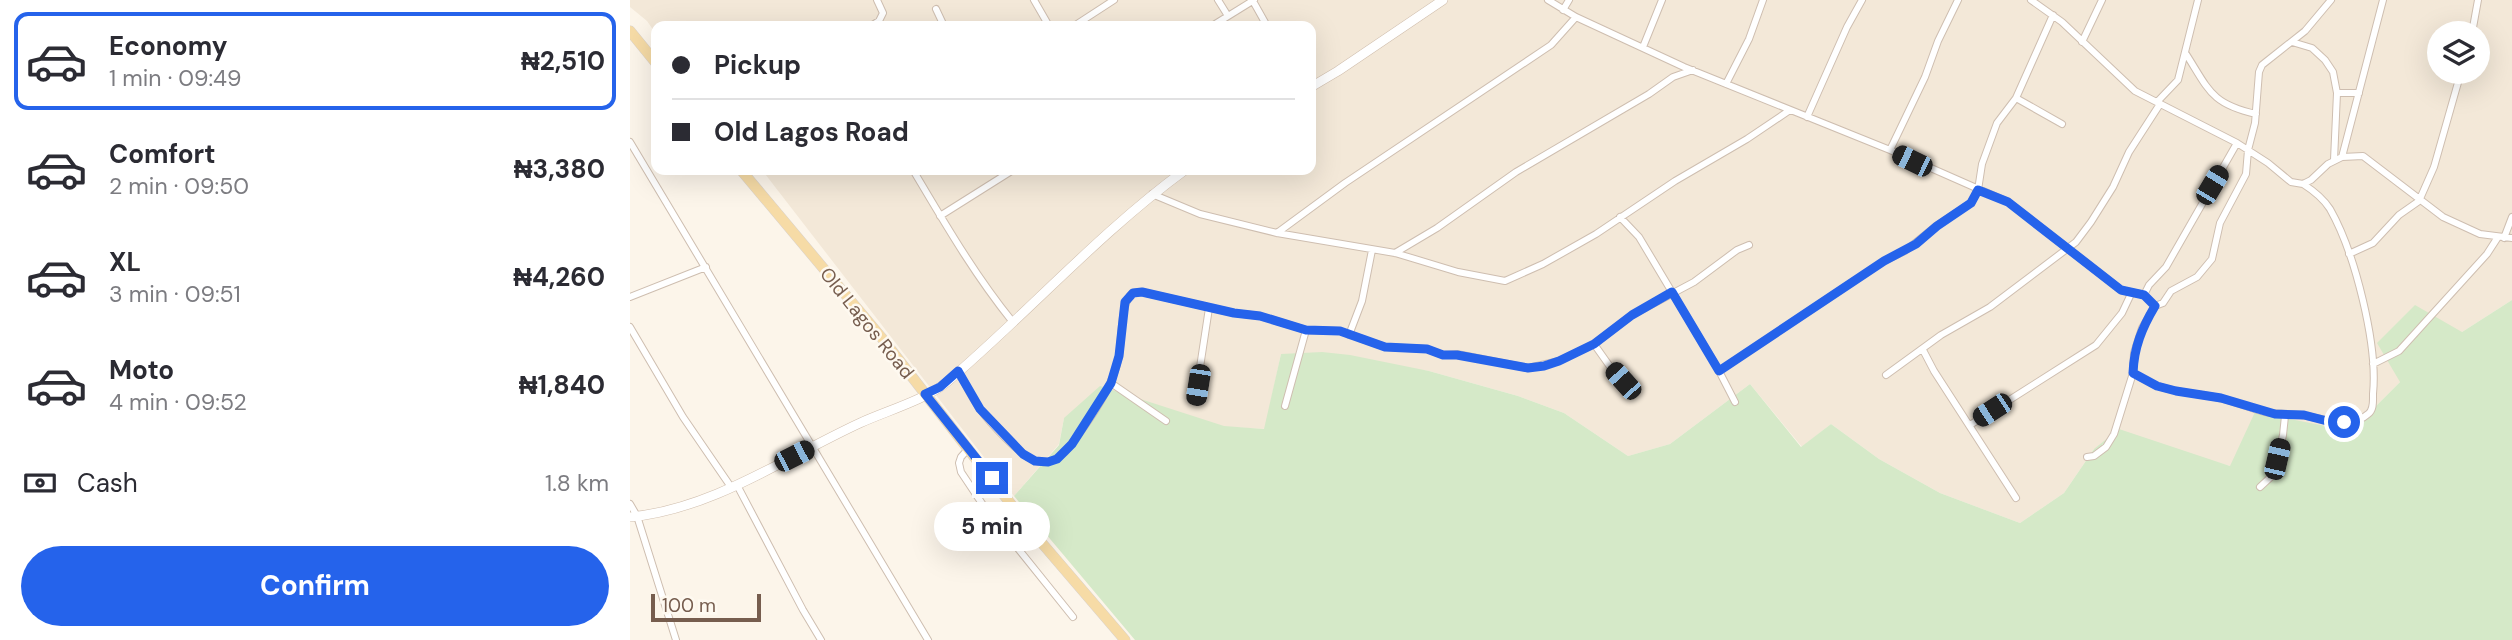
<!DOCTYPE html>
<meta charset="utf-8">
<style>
:root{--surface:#fff;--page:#f7f7f7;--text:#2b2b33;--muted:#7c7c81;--line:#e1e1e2;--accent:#2563eb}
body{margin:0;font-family:"DM Sans",sans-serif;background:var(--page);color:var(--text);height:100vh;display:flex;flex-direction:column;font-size:26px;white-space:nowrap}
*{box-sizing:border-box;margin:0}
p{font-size:23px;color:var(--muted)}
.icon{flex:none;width:38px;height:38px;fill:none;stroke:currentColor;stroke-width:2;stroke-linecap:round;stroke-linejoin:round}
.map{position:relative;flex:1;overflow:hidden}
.details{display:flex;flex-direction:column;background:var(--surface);width:630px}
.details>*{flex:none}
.guide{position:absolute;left:21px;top:21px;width:665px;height:154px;border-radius:14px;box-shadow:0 7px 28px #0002;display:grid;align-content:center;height:154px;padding:0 21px;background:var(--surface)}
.controls{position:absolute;left:1797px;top:21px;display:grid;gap:14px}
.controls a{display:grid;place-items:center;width:63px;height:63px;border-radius:50%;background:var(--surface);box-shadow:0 7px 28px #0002;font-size:35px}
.scale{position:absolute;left:21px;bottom:18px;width:110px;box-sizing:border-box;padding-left:7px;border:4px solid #765d4e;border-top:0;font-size:19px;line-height:24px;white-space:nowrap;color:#765d4e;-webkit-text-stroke:5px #fef9f0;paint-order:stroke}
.end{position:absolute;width:32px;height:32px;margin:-16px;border:9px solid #2563eb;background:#fff;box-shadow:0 0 0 4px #fff}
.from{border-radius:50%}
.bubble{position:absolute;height:49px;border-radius:24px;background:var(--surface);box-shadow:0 7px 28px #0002;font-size:23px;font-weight:700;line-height:49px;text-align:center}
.car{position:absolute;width:21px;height:42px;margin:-21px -10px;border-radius:9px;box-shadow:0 0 5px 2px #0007;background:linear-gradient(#222 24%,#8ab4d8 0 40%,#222 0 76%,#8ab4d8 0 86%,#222 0)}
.guide b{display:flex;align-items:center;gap:24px;height:66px;font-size:26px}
.guide b+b{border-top:2px solid var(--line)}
.guide i{width:18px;height:18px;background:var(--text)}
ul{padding:12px 0 0;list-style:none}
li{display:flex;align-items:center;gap:21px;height:98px;margin:0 14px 10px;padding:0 7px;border:4px solid transparent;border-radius:14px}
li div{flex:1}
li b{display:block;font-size:26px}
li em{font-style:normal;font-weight:700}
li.on{border-color:var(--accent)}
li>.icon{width:63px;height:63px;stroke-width:1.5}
.pay{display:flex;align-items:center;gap:18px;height:77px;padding:0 21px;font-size:26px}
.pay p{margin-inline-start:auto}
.button{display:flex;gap:14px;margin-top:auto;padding:14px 21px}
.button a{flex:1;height:80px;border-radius:42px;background:var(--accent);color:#fff;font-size:28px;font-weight:700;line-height:80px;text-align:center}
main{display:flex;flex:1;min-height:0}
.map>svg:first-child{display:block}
.residential{fill:#f3e8d8;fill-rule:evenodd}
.green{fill:#d5e9c8}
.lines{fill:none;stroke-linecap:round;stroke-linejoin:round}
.street-casing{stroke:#cebeb0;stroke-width:8}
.secondary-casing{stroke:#d0bead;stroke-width:10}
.primary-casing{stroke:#d9d2cd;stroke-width:11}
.street{stroke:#fff;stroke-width:6}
.secondary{stroke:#fff;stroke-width:9}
.primary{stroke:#f6dba6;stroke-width:10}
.route{stroke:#2563eb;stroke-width:9}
.labels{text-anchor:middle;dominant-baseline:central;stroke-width:5;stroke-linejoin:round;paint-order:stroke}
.street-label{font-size:19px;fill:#765d4e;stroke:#fef9f0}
</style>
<main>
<section class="details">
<ul>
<li class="on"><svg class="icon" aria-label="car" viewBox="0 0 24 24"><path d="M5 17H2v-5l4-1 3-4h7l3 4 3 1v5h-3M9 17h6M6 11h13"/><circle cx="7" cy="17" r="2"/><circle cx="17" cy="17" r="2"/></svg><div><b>Economy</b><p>1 min · 09:49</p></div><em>₦2,510</em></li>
<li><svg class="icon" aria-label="car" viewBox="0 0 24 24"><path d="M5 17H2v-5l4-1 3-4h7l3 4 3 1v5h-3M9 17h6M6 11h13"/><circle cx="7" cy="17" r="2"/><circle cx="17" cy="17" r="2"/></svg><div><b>Comfort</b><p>2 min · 09:50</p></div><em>₦3,380</em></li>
<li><svg class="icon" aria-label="car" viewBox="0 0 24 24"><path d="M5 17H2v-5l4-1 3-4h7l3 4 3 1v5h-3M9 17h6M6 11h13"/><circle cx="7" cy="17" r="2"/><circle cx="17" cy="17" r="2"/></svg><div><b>XL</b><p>3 min · 09:51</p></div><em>₦4,260</em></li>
<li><svg class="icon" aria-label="car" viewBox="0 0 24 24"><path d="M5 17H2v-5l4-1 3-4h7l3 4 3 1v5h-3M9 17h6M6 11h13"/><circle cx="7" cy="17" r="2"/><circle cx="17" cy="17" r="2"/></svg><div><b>Moto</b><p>4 min · 09:52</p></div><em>₦1,840</em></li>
</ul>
<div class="pay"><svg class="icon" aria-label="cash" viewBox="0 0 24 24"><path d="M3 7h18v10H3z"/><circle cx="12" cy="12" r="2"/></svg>Cash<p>1.8 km</p></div>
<div class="button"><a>Confirm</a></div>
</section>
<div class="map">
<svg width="1882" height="640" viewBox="0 0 1882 640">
<rect width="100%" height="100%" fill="#fcf5ea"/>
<path class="residential" d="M0,0h1882v300l-50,32 -62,50 -49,49 -21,-3 -100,38 -28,-8 -108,-9 -30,44 -44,30 -80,-30 -61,-34 -48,-35 -29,23 -52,-63 -80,60 -42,12 -64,-43 -46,-17 -89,-25 -148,-17 -16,75 -201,-11 -5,26 -45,52 -252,-326h549v-144h-655v8l-9,-13 -17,-14zM1810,33h38v39h-38z"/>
<path class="green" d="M1882,300v340h-1377l-121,-144 45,-51 5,-27 36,-32 124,40 40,3 17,-75 41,-2 28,3 79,16 89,25 46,17 64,43 42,-12 80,-60 51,63 30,-23 48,35 61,34 80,30 44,-30 30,-44 25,-20 111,37 25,-54 96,19 49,-49 -23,-39 38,-38 47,27z"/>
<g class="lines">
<g class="street-casing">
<path id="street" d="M404,0l15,26
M588,0l10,16
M918,0l28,17 108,50 206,83 118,52 113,88 23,5 11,11 8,-3 8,-12 26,-14 15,-18 8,-36 26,-49 2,-24 7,-27 4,-51 3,-7 43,-34 26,-31
M1401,0l31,22 73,69 102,52 31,20 23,19 12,2 8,-4 17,-16 14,-7 21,-1 80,61 37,17 32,4
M623,1l14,25
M306,9l8,17
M933,10l6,-10
M241,26l8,-5 4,-8 -6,-13
M444,26l40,-26
M582,26l42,-26
M1842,33l6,-33
M1452,42l20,-42
M1662,42l20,6 13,12 8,12 4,21 -3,67
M1013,47l19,-47
M1556,54c23,36 25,50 70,60
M1096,84l23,-45 14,-39
M1707,93h22
M1386,98l46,26
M1527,102l21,-22 20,-80
M1177,117l40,-90 15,-27
M0,142l298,498
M1260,150l35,-73 13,-36 20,-41
M1712,157l41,-157
M283,170c31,52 61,104 99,151
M522,194l48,20 77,19 118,20 63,19 47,9 38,-17 53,-30 79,-53 72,-42 43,-29
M310,216l73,-46
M990,217l19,20 79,132 17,33
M647,233l68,-50 206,-138 25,-28
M1874,238l8,-21
M765,253l42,-25 79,-56 133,-78 24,-17 20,-7
M1719,254l24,-11 26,-28 20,-14 15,-34 27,-95
M1514,295l5,-10 17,-18 71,-124
M0,297l76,-30
M0,327l53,90 48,70
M719,335l13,-34 10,-51
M964,344l17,24 23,23
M1293,350l11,21 82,127
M1743,364l26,-13 88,-97 11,-17
M328,371c7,12 13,26 22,38 9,13 41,48 56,52 12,4 21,-2 29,-9 21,-26 48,-63 54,-96 3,-16 1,-55 14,-63l9,-1 92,21 26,3 46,14 34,1 45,16 42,2 16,6 14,-1 71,14 31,-7 35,-17 38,-29 62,-33 43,-32 12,-5
M1089,371l165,-110 21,-10 31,-25 35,-23 7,-13 4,-26 15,-41 19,-25 37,-83
M1503,373c9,5 18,11 28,14 19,6 39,7 58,11 15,3 30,10 46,14 12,3 24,1 36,3 20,3 50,15 67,-1 6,-4 5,-13 5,-20 5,-49 -18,-141 -43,-185 -7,-11 -16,-18 -27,-25
M1256,375l55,-40 49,-28 86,-65 15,-20 22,-35 16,-35 31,-48
M481,383l55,38
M565,400l14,-92
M655,406l21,-76
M1340,425l126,-80 26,-32 9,-19
M339,448l-8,9 -2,6 2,9 22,33 90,112
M1457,457l7,-1 12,-9 8,-13 19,-61 1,-20 8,-25 13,-22
M107,485l66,125 18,30
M1630,487l14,-13 9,-39 2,-19
M0,504l7,12 39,124"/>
</g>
<g class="secondary-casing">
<path id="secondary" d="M681,87l27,-16 105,-71
M0,517c83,-8 156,-60 230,-94 26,-12 65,-23 87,-41 81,-69 152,-149 238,-212"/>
</g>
<g class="primary-casing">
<path id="primary" d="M0,31l26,32
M111,170l140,167 154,198 90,105"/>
</g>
<use href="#street" class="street"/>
<use href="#secondary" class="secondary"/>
<use href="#primary" class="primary"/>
</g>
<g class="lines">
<path class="route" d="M362,478l-67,-84 15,-7 18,-16 22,38 43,45 12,7 13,1 9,-3 15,-15 39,-61 8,-27 6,-54 8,-9 9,-1 92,21 26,3 46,14 34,1 45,16 42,2 16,6h14l71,13 16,-2 15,-5 35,-17 38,-29 40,-23 47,79 165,-110 32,-17 21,-18 34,-23 7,-13 30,12 113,88 23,5 11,11c-13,22 -21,41 -22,67l24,13 19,5 45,7 54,16 29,1 23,6 17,1"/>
</g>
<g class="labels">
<g class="street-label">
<text transform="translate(237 323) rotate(51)">Old Lagos Road</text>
</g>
</g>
</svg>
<div class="controls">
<a><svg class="icon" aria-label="layers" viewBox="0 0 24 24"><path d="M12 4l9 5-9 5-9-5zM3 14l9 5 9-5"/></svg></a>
</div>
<div class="scale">100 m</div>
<i class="end from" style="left:1714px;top:422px"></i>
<i class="end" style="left:362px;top:478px"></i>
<div class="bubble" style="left:304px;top:502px;width:116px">5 min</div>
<i class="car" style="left:1282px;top:161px;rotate:296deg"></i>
<i class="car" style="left:1582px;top:185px;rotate:31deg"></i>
<i class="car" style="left:993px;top:381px;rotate:318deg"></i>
<i class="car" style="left:568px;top:385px;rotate:189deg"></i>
<i class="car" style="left:1362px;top:410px;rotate:237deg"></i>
<i class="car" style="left:164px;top:456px;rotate:63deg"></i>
<i class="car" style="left:1647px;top:459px;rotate:13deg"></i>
<div class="guide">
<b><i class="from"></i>Pickup</b>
<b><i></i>Old Lagos Road</b>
</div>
</div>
</main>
